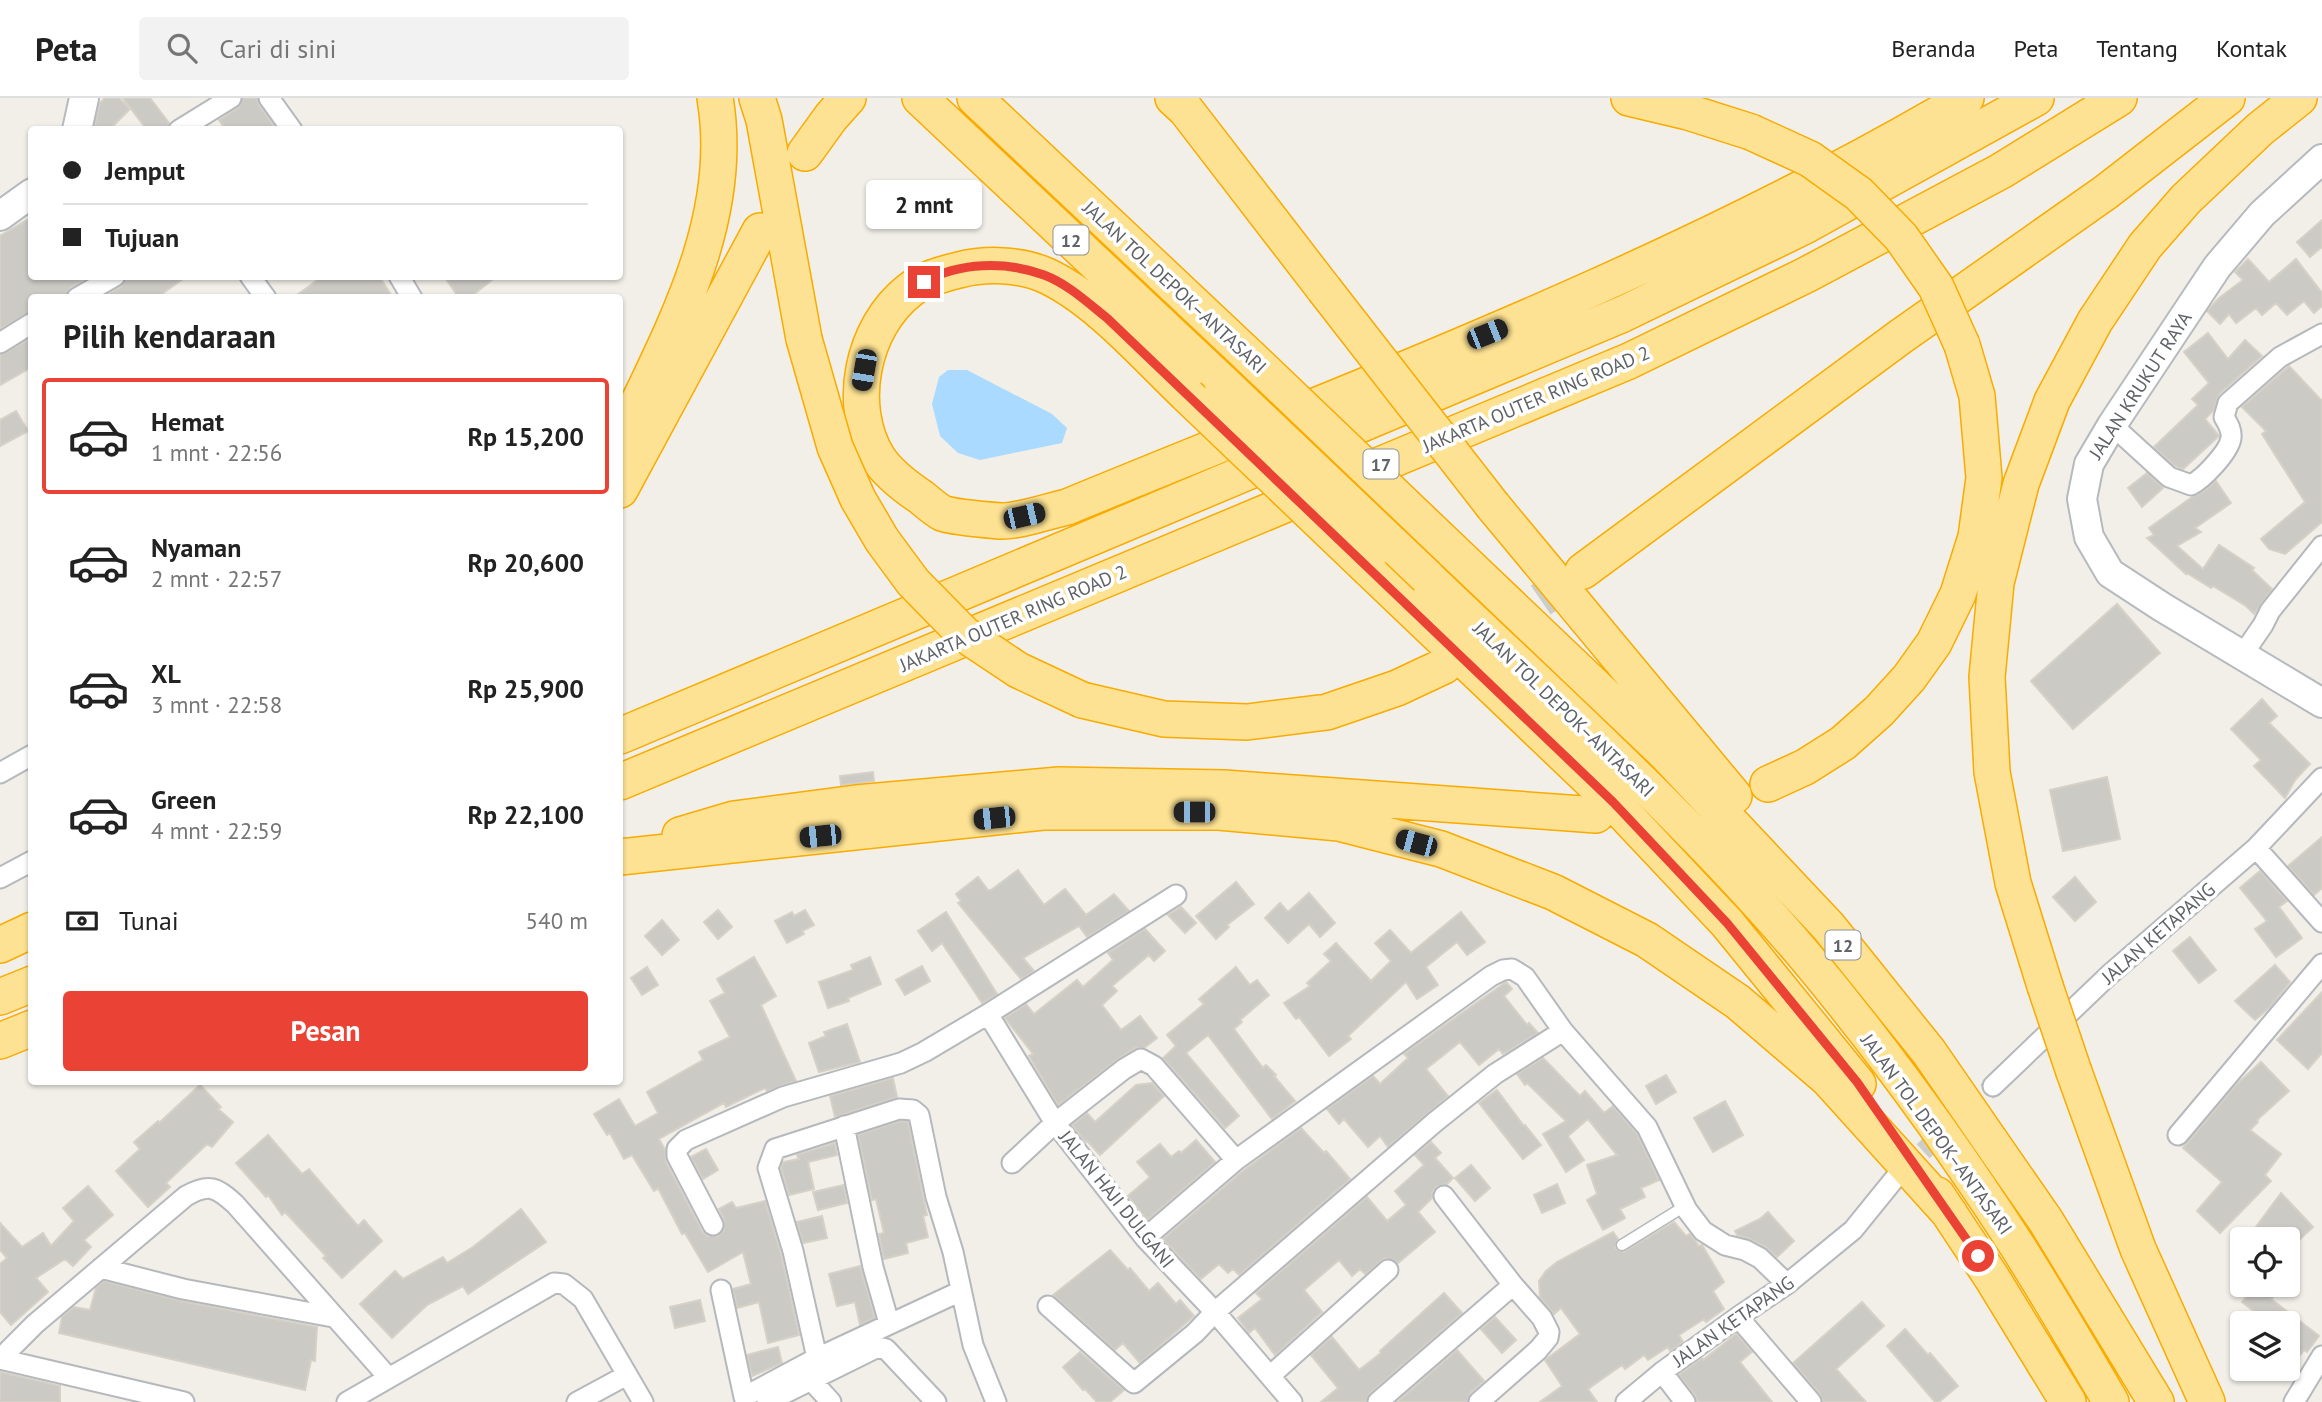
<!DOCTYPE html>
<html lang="id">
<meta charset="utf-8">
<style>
:root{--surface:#fff;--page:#f2f2f2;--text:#222;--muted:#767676;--line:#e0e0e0;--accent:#ea4335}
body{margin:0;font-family:"PT Sans",sans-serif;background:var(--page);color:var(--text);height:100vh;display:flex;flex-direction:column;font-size:26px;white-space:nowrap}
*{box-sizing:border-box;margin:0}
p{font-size:23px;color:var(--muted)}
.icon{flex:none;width:38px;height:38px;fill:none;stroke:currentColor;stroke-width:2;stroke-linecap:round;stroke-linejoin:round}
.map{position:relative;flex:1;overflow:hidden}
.sheet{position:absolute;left:28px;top:196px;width:595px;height:791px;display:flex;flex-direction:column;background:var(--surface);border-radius:7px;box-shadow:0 2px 5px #0004}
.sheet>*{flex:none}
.banner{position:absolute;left:28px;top:28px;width:595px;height:154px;border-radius:7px;box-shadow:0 2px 5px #0004;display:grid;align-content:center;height:154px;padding:0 35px;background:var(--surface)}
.fabs{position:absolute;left:2230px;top:1129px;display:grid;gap:14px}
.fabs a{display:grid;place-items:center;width:70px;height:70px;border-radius:7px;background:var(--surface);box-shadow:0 2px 5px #0004;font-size:35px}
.end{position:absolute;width:32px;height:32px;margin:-16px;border:9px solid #ea4335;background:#fff;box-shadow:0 0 0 4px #fff}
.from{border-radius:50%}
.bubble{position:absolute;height:49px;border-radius:7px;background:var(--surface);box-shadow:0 2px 5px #0004;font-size:23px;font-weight:700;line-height:49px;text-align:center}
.car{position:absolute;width:21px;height:42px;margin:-21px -10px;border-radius:9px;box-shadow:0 0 5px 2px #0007;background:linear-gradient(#222 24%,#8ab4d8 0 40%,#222 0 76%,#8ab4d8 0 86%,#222 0)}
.banner b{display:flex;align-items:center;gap:24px;height:66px;font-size:26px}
.banner b+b{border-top:2px solid var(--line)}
.banner i{width:18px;height:18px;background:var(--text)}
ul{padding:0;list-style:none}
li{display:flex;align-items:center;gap:21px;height:116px;margin:0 14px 10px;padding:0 21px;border:4px solid transparent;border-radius:7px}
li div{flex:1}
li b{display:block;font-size:26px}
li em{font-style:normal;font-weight:700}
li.active{border-color:var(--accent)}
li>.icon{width:63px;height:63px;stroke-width:1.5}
h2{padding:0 35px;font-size:32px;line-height:84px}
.pay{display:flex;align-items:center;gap:18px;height:77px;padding:0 35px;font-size:26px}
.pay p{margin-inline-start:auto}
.cta{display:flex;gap:14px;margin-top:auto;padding:14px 35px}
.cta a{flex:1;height:80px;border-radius:7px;background:var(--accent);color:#fff;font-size:28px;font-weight:700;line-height:80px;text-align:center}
header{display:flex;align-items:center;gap:42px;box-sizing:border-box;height:98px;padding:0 35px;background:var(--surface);border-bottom:2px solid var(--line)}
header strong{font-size:33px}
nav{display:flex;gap:38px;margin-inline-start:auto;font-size:24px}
.search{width:490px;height:63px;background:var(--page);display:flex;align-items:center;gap:18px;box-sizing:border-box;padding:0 24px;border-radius:7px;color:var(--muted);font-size:26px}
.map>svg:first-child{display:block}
.water{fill:#aadaff}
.building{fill:#cccac5;stroke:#d6d1c6;stroke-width:2}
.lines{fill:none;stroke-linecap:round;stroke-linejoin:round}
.street-tunnel{stroke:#ccccc8;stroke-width:19;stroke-dasharray:19 10;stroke-linecap:butt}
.highway-tunnel{stroke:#ccccc8;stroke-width:35;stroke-dasharray:35 18;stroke-linecap:butt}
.lane-casing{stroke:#b5b8bc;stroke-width:13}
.street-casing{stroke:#b5b8bc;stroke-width:23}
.secondary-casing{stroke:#b6babf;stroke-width:32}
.highway-casing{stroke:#f9ab00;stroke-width:38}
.lane{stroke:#fff;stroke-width:10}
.street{stroke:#fff;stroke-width:19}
.secondary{stroke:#fff;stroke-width:28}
.highway{stroke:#fde293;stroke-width:35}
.highway-bridge-casing{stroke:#f9ab00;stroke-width:38;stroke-linecap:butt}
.highway-bridge{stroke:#fde293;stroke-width:35}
.route{stroke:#ea4335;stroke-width:9}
.labels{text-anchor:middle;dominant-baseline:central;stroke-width:7;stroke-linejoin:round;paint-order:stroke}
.shield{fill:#fff;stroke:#8f9295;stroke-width:2}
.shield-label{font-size:18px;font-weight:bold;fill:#5f6368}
.street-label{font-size:19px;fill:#5f6368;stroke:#fff}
</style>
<header>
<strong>Peta</strong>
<div class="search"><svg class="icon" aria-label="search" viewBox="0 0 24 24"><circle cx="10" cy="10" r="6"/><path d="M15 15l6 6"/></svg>Cari di sini</div>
<nav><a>Beranda</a><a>Peta</a><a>Tentang</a><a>Kontak</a></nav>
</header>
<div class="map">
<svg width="2322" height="1304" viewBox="0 0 2322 1304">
<rect width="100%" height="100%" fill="#f1efe8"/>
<path class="water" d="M948,272h19l85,44 15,14 -5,15 -82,17 -22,-7 -18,-17 -8,-32 7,-27z"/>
<path class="building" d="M105,0h14l11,11 -21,21h-13l-2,-2 6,-25z
M123,0h27l19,25 -2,7h-20z
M243,0h14l2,7 18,25h-51l-7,-10 19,-12z
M32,119v59h58l-20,12 -5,10h-33v13l-32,18v-93z
M2322,122v27l-12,10 -13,-15z
M2248,161l21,23 27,-23 26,34v13l-8,7 -10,-12 -17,14 -11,-12 -14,12 -6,-7 -20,15 -7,-9 -9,10 -13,-13 12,-13 24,-18 -8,-8z
M127,178h60l-31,22h-54l20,-12z
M323,178h56l14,22h-100z
M444,178h53l-28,22h-10z
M2208,235l20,26 17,-19 17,16 -43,38 -6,17 -8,8 14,17 -36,33 -8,-3 -21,-19 44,-42 -6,-6 17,-16 -25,-31z
M32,240v29l-32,18v-30z
M2289,268l33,35v121l-37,32 -16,-5 -8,-10 44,-37 -43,-68 4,-3 -24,-24z
M16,313l12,20 -28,15v-26z
M2147,375l16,15 -21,19 -14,-19z
M2216,383l15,22 -36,25 6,4 -24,14 26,23 16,-24 35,23 -2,2 20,19 -18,25 -8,-8 -33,-20 -2,2 -24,-15 -1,1 -39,-36 7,-3 -5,-7 43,-31 11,-5z
M2117,506l43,49 -87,76 -42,-48z
M2262,601l15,17 -8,7 41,41 -15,16 -10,18 -31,-32 7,-6 -30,-31z
M873,674l1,9 -33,4 -1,-9z
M2107,679l13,62 -57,12 -13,-61z
M2322,739v51l-8,7 -26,-29z
M1018,772l26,35 21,-16 21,26 28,-21 15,17 -42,26 -8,-11 -56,32 11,13 -13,8 -63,-76 3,-2 -5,-7 22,-17 10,13h3z
M2260,773l27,30 -8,6 23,31 -26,19 -21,-28 12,-8 -27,-33z
M2075,779l21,25 -21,19 -22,-24z
M1236,784l18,22 -27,21 2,2 -13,12 -20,-23z
M1309,795l26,30 -15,14 -11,-13 -21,19 -23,-25 15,-15 8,9z
M1181,809l15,16 -11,10 -17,-18z
M718,812l14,17 -14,12 -14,-17z
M805,812l9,15 -12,6 2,3 -17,9 -12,-22 17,-9 2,4z
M946,814l51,82 -15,9 -40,-60 -10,8 -14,-20z
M1461,814l24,30 -18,13 -10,-13 -31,25 12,18 -21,14 -11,-17 -58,54 3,3 -22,17 -30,-39 -3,2 -12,-16 26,-17 -3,-3 24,-22 -7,-7 12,-11 35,38 20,-20 -16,-18 15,-13 21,23z
M662,822l17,20 -17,15 -17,-19z
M1145,831l20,22 -11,10 -5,-6 -37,31 5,5 -15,14 19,25 19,-14 17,22 -13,10h-9l-17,11 -60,46 -29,-49 4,-2 -28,-36 21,-14 8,10 43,-34 6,7 30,-27 -5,-7z
M2190,839l26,33 -17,13 -26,-32z
M754,859l22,39 -15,9 35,76 -29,10 -2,-3 -39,19 -2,-4 -65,36 6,11 1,12 36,69 5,5h11l6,-5v-11l-5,-11 13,-7 4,6 29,-7 16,53 18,81 -31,8 -9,-41 -22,6 -4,-19 18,-5 -8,-32 -35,20 -23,-39 -3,1 -24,-46 -4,3 -22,-36 -8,4 -14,-26 -3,2 -13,-21 25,-15 16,27 23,-13 -11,-21 56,-32 -4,-8 31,-15 -20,-36 15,-8 -8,-14z
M870,859l11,27 -33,14 1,3 -21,7 -9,-26 34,-12 -2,-5z
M2275,867l15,17 -21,26 -14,12 -20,-19z
M922,868l8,15 -25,14 -9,-15z
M647,869l11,18 -16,10 -11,-17z
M1236,869l14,18 7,-5 12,15 -29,25 2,2 -8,7 29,39 3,-3 10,10 -2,1 21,25 -23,18 -64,-84 -22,18 53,63 -14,12 -62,-70 13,-12 -9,-11 37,-31 -5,-5z
M1506,884l6,7 -8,7 23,29 2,-2 9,10 -35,21 -4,-5 -20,16 -19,-23 -34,27 22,27 -60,51 -8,-11 -12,11 -24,-28 -5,5 -12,-15 46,-33 7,8 28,-26 -4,-4z
M2322,894v61l-14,16 -31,-29z
M847,926l13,38 -41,10 -10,-29 17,-7 -2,-4z
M1543,960l37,38 5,-5 19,22 9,-7 24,28 22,46 -18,8 4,9 -25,12 5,9 -22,12 -16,-30 10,-6 -10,-29 30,-10 -29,-36 -20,17 16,24 -18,12 -23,-38 23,-13 -39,-38 -2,2 -8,-11z
M2261,964l28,29 -32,29 1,2 -8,8 31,24 -16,21 6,6 -51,52 -23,-22 25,-29 -39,-34 53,-63z
M1666,977l10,17 -20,12 -10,-18z
M893,980l4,19 -62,20 -5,-21z
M1152,985l12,13 -64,59 -13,-14 -1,1 -14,-17 15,-12 8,9 41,-37z
M200,987l21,22 -3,2 15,13 -21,25 -5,-3 -41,39 4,4 -22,20 -32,-36 24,-22 -6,-7 24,-21 1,2z
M1497,992l27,36 1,-1 16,20 -18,14 -44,-56z
M1725,1003l18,34 -30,17 -19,-34z
M900,1023l8,1 19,93 -4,1 5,21 -22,6 2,10 -24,6 -5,-25 5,-1 -8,-34 -4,1 -14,-65z
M1301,1030l23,25 2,-2 24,28 -111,96 -6,-6 -5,4 -9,-9 -18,15 -38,-40 81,-69z
M268,1037l34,39 7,-5 49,57 6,-6 18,21 -40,37 -19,-20 3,-2 -41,-44 -3,3 -14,-20 -2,2 -30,-34z
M1196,1042l19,22 -68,58 -19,-24 22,-19 -13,-15 23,-18 11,13 8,-6 2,2z
M1431,1044l10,11 -6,5 18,20 -6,6 -11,3 -4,5v6l-14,14 17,20 -37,31 -6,-4 -7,-1 -20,16 -5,-5 -8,7 -13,-16 -35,30 18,22 -47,43 -20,-27 -6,5 -11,-15 24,-19 -6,-6 111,-96 20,24 19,-16 -11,-14 29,-26 -9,-10z
M835,1045l2,12 -29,7 6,27 -25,6 -8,-27 2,-6 16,-3 -2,-4z
M706,1051l12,21 -15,9 -12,-22z
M1471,1067l19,23 -15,13 -20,-23z
M1557,1086l8,19 -23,10 -8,-18z
M844,1087l3,18 -29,7 -5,-18z
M88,1088l25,29 -29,25 7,7 -18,19 -8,-7 -29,19 12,14 -37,33 -11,-13v-48l7,-6 -7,-8v-27l22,24 21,-14 8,13 23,-25 -11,-13z
M2281,1095l32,34 -15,14 -4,-5 -3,3h-44z
M521,1111l25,33 -78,52 -5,-8 -36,19 -35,33 -32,-34 35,-33 8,8 40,-22 4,6 26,-16z
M1768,1114l26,29 -17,16 -11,-10 -16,-8 -13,-4 -2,-4 25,-12z
M822,1118l5,22 -24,5 -6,-21z
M1674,1124l12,14 4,-2 9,12 3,-1 22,37 -11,9 11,18 -18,13 -2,-3 -25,16 4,7 -13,9 -2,-4 -20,13 -4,-5 -19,14 -3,-4 -34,24 9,13h-57l22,-16 -17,-26 35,-26 -19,-26 -7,6 -14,-17 -1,-16 7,-10 11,-9 56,-30 5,7 -3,9 8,4z
M1110,1152l18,20 2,-2 19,23 9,-8 18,21 4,-4 14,16 -54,47 -17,-20 -8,7 -62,-55z
M860,1168l15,52 -15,7 -5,-23 -18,4 -8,-32z
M104,1183l77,20 136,26 -2,34 -4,-1 -6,30 -246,-57 3,-16 12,-10 16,3 6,-22z
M2257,1186h5l13,11 -4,4 48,37 -12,16 -3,-2 -17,21v-48h-18l-27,-21z
M1444,1195l18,20 -92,80 -4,9h-45l17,-14 -27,-33 21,-18 27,33 22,-17 -1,-2z
M700,1202l5,21 -30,7 -5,-21z
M1862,1204l22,24 -48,43 30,33h-43l-3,-8 -27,-31z
M1495,1219l21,23 -14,13 -21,-24z
M1905,1231l23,26 2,-2 28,33 -19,16h-4l-48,-56z
M1736,1236l16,18 -12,10 32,40h-75l-2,-7 -16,-20 23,-17 1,2z
M778,1249l4,16 -30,13 -5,-21z
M1457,1252l27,31 -14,12 -3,9h-70z
M1080,1254l44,38 -14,12h-13l-12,-13 -2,1 -20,-23z
M0,1274l60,14v16h-60z"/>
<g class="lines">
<path class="street-tunnel" d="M1902,1073l91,-85"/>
<path class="highway-tunnel" d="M1497,532l86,-59"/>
<g class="lane-casing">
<path id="lane" d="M1622,1147l63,-39"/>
</g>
<g class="street-casing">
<path id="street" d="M269,0l23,32
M179,32l52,-32
M250,178l16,22
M399,178l13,22
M77,200l38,-22
M0,245l32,-20
M2112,327l57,52 22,8c12,-6 38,-33 40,-47 1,-8 -3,-14 -7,-21l4,-14 52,-46 42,-23
M2243,556l20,-29 7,-14 52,-65
M0,675l32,-18
M2256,750l66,74
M0,780l32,-17
M988,916l67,109 90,115 70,74 77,90
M1993,988l116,-111 147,-127 66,-70
M844,1028l29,141 16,56
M2178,1037l144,-171
M1012,1065l43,-40 69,-54 17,-10 13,7 82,94
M1444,1098l69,89 29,33 7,14 -1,6 -10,12 -59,52
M713,1127l-36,-69v-7l9,-9 97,-43 118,-34 23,-11 64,-38 188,-119
M1145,1140l91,-78 255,-184 12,-6 9,-1 13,8 38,54 84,96 40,83 16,21 22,14 20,5 15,8 27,26
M101,1170l82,21 150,28
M721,1192l23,107 73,-39 144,-67
M1048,1208l86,77 61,-50 20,-21 220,-190 60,-48 68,-43
M1738,1219l73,85
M817,1260l-24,-107 -25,-83 7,-19 124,-40 14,1 6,5 17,82 17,55 20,93 23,57
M0,1261l184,43
M5,1262l3,-9 27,-27 151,-128c23,-13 30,-9 49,8l153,173
M1662,1274l23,30
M1270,1278l118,-106
M811,1282l20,22
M347,1304l207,-119 10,1 19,15 60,103
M577,1304l50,-27
M767,1304l111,-55 8,2 50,53
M1378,1304l135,-117
M1626,1304l36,-30 76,-55 49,-33 66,-54 43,-53
M2294,1304l28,-46"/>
</g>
<g class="secondary-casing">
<path id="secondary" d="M77,32l7,-32
M2322,61l-60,55 -45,53 -105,158 -23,39 -7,35 7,38 21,36 52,34 160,96
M0,118l32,-23"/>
</g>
<g class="highway-casing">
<path id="highway" d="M757,0l7,22 40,219
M920,0l302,284
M975,0l274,258
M1173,0l13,12 138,179
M1629,0l59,14 63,20
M805,55l26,-36 17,-19
M1188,298c-41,-39 -90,-96 -141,-120 -26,-12 -61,-13 -88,-6 -17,4 -35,9 -49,20 -48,37 -64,116 -32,168 10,15 28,29 43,39 6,5 14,12 21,16 10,4 46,7 58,8 17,1 49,-10 67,-14 304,-125 615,-241 899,-409
M620,343c50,-107 116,-220 95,-343
M620,392l140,-259
M1493,408l241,290
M1453,453l213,203 162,172 101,126 67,97 50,72 110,181
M1369,471l244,233 114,121 131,161
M1583,473l317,-234 206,-145 121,-94
M1427,479c128,123 263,243 378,379 76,91 147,189 211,288 33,52 64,105 95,158
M1082,602l82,19 83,3 80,-10 70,-24 47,-22
M620,638l1003,-422 182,-88 231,-128
M620,684l1009,-421 177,-86 195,-104 118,-73
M1768,686l37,-17 38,-24 36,-32 30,-33 25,-35 24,-49 18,-57 8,-59 -7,-82 -15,-51
M680,737l54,-16 122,-16 203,-18 165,3 372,27
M620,759l423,-45h176l120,11 102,26 112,43 94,48 91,62 90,77 122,135
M0,847l32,-15
M2045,888l-32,-103 -21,-111 -5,-95 9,-94 25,-99 31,-83 43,-80 50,-75 41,-47 74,-70 39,-31
M0,899l32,-13
M0,943l32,-13
M2074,974l64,177 69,153
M1937,1097l55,83 76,124"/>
</g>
<use href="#lane" class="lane"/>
<use href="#street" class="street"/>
<use href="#secondary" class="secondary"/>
<use href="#highway" class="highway"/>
<g class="highway-bridge-casing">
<path id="highway-bridge" d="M1751,34l59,27 49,35 42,43 35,50 26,58
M1324,191l169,217
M804,241l31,108 23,52 24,41 31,42 51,52 54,36 64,30
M1249,258l204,195
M1222,284l205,195
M1188,298l181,173
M2045,888l29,86"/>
</g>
<use href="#highway-bridge" class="highway-bridge"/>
</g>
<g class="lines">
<path class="route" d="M924,184c35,-20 82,-21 120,-7 24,9 44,28 63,43l506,484 114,121 130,159 121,174"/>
</g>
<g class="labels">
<g class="shield">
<rect x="1053.5" y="127.5" width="35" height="29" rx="5"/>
<rect x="1363.5" y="351.5" width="35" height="29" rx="5"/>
<rect x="1825.5" y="832.5" width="35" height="29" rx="5"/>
</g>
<g class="shield-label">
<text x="1071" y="142">12</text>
<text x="1381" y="366">17</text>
<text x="1843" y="847">12</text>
</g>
<g class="street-label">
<text transform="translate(1175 189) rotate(43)">JALAN TOL DEPOK–ANTASARI</text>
<text transform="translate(2140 287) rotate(-57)">JALAN KRUKUT RAYA</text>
<text transform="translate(1536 301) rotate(-23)">JAKARTA OUTER RING ROAD 2</text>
<text transform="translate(1013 520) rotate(-23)">JAKARTA OUTER RING ROAD 2</text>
<text transform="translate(1564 611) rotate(44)">JALAN TOL DEPOK–ANTASARI</text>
<text transform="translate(2158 835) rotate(-41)">JALAN KETAPANG</text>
<text transform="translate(1937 1036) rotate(54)">JALAN TOL DEPOK–ANTASARI</text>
<text transform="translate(1117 1101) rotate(51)">JALAN HAJI DULGANI</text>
<text transform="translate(1733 1223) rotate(-35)">JALAN KETAPANG</text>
</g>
</g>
</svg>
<div class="fabs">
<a><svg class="icon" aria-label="locate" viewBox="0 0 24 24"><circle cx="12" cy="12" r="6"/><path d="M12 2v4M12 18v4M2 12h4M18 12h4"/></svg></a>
<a><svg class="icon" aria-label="layers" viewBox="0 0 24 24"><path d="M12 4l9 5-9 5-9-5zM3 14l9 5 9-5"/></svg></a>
</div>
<i class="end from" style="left:1978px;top:1158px"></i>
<i class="end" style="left:924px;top:184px"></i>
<div class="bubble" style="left:866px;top:82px;width:116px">2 mnt</div>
<i class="car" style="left:1487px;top:236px;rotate:68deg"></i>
<i class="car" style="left:864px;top:272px;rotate:190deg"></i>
<i class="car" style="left:1024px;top:418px;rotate:77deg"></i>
<i class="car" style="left:1194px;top:714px;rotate:270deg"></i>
<i class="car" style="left:994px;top:720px;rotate:264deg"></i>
<i class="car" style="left:820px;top:738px;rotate:264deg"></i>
<i class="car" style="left:1416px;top:745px;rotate:285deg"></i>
<div class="banner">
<b><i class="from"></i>Jemput</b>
<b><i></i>Tujuan</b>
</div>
<section class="sheet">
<h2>Pilih kendaraan</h2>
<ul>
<li class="active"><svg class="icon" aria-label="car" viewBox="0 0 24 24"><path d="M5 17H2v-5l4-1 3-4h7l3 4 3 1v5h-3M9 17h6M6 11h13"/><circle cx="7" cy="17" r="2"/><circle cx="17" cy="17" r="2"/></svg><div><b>Hemat</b><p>1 mnt · 22:56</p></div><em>Rp 15,200</em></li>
<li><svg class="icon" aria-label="car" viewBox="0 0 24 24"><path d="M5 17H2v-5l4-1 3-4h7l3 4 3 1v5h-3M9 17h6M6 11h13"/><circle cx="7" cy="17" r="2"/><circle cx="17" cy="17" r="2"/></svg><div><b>Nyaman</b><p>2 mnt · 22:57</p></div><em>Rp 20,600</em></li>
<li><svg class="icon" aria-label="car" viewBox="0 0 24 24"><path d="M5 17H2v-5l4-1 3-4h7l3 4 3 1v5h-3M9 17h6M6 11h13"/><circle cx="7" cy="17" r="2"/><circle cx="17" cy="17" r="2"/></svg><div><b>XL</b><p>3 mnt · 22:58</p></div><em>Rp 25,900</em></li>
<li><svg class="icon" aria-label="car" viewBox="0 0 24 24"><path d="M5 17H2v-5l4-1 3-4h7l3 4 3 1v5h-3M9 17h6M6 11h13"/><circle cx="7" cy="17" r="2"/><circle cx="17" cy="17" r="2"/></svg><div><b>Green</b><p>4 mnt · 22:59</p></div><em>Rp 22,100</em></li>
</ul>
<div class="pay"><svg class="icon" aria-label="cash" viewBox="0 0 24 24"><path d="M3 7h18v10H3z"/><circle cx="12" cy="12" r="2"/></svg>Tunai<p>540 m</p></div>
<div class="cta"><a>Pesan</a></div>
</section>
</div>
